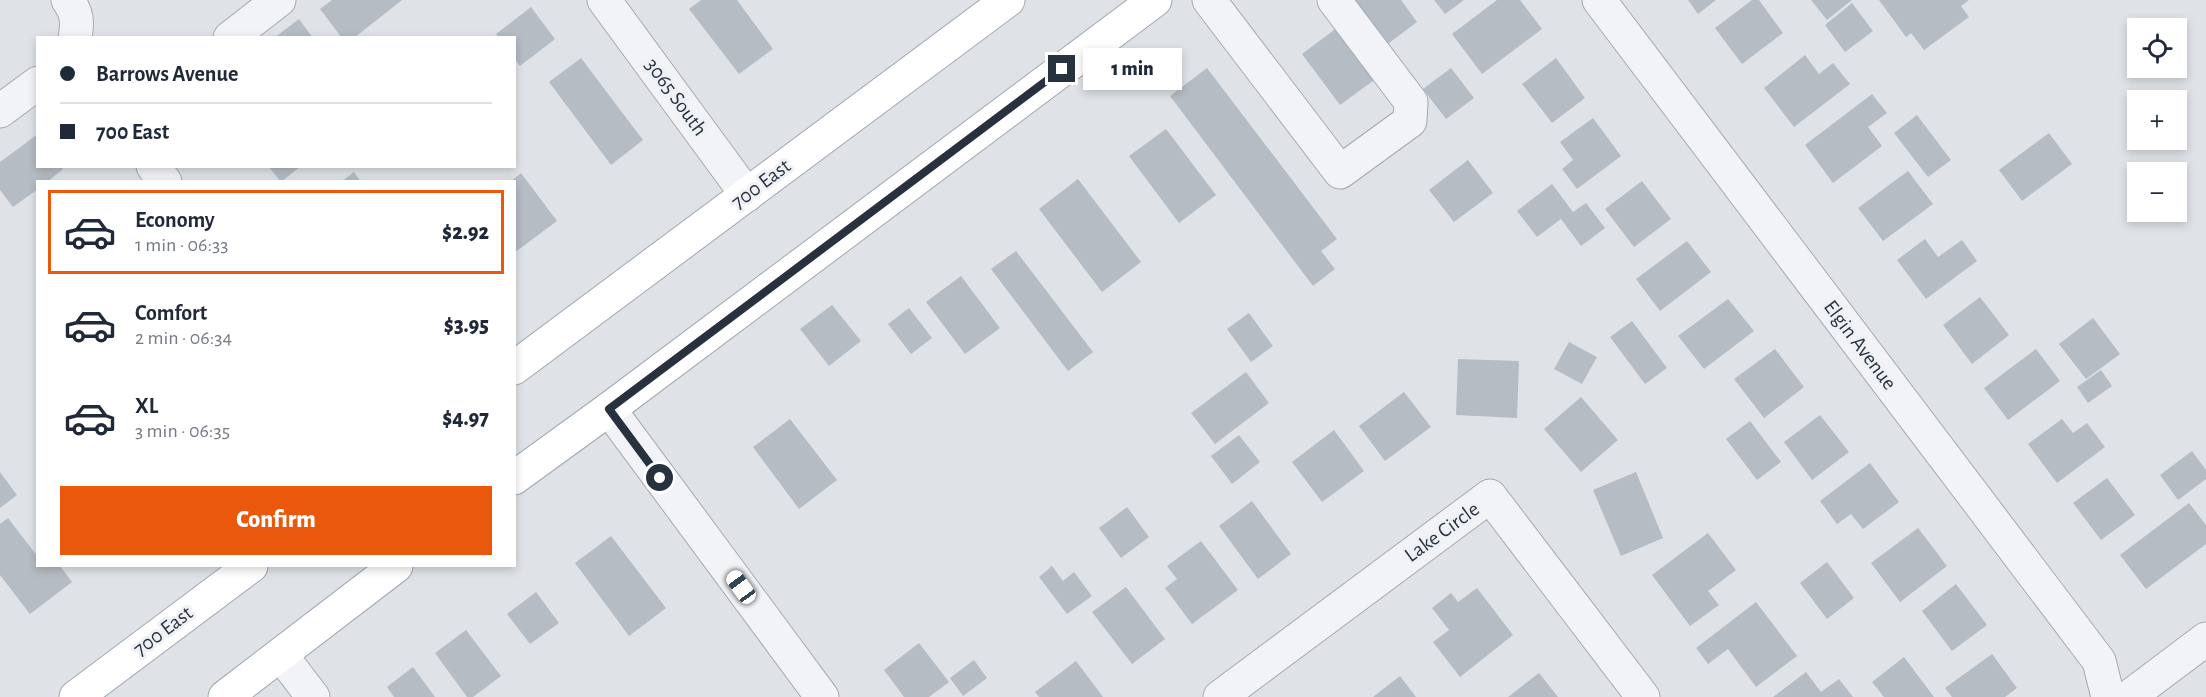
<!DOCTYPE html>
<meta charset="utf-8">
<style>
:root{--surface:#fff;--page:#f2f2f3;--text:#1f2937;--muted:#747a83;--line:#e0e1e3;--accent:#ea580c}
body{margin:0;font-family:"Alegreya Sans",sans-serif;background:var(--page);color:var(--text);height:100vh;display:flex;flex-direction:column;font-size:22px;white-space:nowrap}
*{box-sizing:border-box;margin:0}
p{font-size:20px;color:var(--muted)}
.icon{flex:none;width:33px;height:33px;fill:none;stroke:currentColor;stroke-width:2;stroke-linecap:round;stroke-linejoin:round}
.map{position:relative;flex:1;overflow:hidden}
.details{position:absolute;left:36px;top:180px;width:480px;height:387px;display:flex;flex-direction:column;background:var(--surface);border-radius:0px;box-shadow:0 3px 9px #0003}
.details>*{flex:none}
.hud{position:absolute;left:36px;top:36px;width:480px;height:132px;border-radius:0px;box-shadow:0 3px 9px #0003;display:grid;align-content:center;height:132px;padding:0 24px;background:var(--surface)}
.fabs{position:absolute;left:2127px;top:18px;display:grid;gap:12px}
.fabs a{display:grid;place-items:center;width:60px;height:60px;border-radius:0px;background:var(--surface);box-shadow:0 3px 9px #0003;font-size:30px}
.end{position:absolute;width:27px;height:27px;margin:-14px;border:8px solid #28313e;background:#fff;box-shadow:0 0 0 3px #fff}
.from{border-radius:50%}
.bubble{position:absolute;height:42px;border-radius:0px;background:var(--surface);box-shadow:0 3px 9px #0003;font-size:20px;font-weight:800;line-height:42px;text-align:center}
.car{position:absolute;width:18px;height:36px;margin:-18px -9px;border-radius:8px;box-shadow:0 0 4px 2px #0007;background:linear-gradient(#fff 24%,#345 0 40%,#fff 0 76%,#345 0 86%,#fff 0)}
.hud b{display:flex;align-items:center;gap:21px;height:57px;font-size:22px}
.hud b+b{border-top:2px solid var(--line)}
.hud i{width:15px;height:15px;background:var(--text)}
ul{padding:10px 0 0;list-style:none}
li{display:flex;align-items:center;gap:18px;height:84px;margin:0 12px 9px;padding:0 12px;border:3px solid transparent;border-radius:0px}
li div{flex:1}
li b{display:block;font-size:22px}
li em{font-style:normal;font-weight:800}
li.on{border-color:var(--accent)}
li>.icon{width:54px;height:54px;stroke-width:1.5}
.action{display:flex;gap:12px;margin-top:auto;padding:12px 24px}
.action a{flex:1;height:69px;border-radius:0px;background:var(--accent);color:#fff;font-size:24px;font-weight:800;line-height:69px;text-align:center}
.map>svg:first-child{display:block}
.building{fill:#b6bcc4}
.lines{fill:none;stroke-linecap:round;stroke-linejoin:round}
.minor-casing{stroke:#a4aab1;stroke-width:35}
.major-casing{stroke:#9ea8b3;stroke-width:35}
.minor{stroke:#f1f3f6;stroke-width:33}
.major{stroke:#fff;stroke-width:33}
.route{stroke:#28313e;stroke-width:8}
.labels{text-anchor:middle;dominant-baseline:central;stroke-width:6;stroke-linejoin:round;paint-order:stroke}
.street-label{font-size:21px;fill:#28313e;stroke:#eef1f5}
</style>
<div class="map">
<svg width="2206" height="697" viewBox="0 0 2206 697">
<rect width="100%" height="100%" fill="#dfe3e7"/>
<path class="building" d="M332,0h70l-48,38h-12l-22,-29z
M701,0h36l36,49 -34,25 -50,-65z
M1350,0h51l16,22 -32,24z
M1434,0h30l-19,14z
M1497,0h23l22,29 -60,45 -30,-40z
M1688,0h28l-18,14z
M1752,0h7l24,33 -41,31 -27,-36z
M1811,0h41l-25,20z
M1879,0h90l-8,6 8,11 -45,33 -13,-17 -5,4z
M1852,3l21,28 -28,21 -20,-27z
M531,7l24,32 -35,27 -6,-8v-20h-15l-3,-4z
M299,19l14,19h-39z
M1338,27l39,51 -37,27 -38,-51z
M1805,55l14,19 14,-11 17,21 -56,43 -30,-39z
M581,58l62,82 -32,25 -62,-83z
M1556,58l29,40 -33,25 -30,-39z
M1207,68l130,171 -16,12 14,18 -22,17 -143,-190z
M1451,68l23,30 -28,21 -23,-30z
M1872,94l15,19 -19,14 14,19 -49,37 -28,-38z
M1917,115l34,45 -23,17 -34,-44z
M1593,118l28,38 -44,33 -15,-20 11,-9 -13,-18z
M1166,129l50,66 -37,28 -50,-67z
M2049,133l23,31 -50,37 -23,-31z
M38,134v32h23l2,3 -16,13h-9v7l-25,18 -13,-17v-28z
M1468,160l25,33 -39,29 -25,-32z
M268,166h33l-20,16z
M1908,171l25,33 -50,37 -25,-33z
M354,172l7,10h-20z
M521,173l36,48 -43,32v-71h-4z
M1078,179l63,83 -39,30 -63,-83z
M1642,181l29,38 -37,28 -29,-38z
M1552,184l21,28 13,-9 19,25 -24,18 -20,-27 -24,18 -20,-26z
M1925,239l13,18 24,-17 15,21 -51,38 -29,-39z
M1687,241l24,31 -51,39 -24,-32z
M1016,251l77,101 -25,19 -77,-102z
M961,276l39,52 -35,26 -39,-52z
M1980,297l29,38 -37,29 -29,-39z
M1728,299l26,32 -50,38 -26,-33z
M832,305l29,36 -32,25 -29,-37z
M909,308l23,30 -21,16 -23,-30z
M1249,313l24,33 -22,16 -24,-33z
M2093,318l27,36 -34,25 -27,-35z
M1632,321l35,47 -22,16 -35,-47z
M1569,342l28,15 -15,27 -28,-15z
M1775,349l29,38 -40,31 -30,-39z
M2036,349l24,32 -52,39 -24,-32z
M1458,359l61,2 -2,57 -61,-3z
M2101,370l11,16 -24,17 -11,-16z
M1246,372l23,31 -54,41 -24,-31z
M1404,392l27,35 -46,34 -26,-35z
M1581,397l37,43 -37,32 -37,-43z
M1820,415l29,37 -37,28 -28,-38z
M790,419l47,61 -38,29 -46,-62z
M2062,419l11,14 14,-10 18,24 -48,36 -29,-39z
M1750,421l31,41 -24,18 -31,-41z
M1334,430l30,41 -42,31 -30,-40z
M1239,435l21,27 -28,22 -21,-28z
M2192,451l14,19v9l-28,21 -18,-25z
M1870,463l29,39 -36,27 -12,-15 -14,10 -17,-23z
M0,472l17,23 -17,13z
M1636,472l27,66 -42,18 -28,-66z
M2107,478l28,37 -34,25 -28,-37z
M1252,501l39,53 -33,25 -39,-53z
M2189,503l17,22v19l-60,45 -26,-34z
M1127,507l22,30 -28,21 -22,-30z
M8,518l30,39v9h22l12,16 -42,32 -30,-39v-51z
M1918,528l29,38 -47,36 -29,-39z
M1708,533l28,37 -28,21 11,14 -29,21 -38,-51z
M611,536l55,72 -37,28 -54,-73z
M1201,541l37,49 -46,34 -27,-36 12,-9 -10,-13z
M1827,562l27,36 -27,21 -27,-36z
M1052,566l11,15 11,-9 18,24 -25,18 -28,-37z
M1956,584l31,41 -35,26 -30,-40z
M1126,587l39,52 -33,25 -40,-52z
M1477,588l36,47 -53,42 -27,-35 16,-12 -17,-22 19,-15 7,9z
M536,592l23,31 -29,21 -23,-30z
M1756,602l41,54 -41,31 -28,-38 -20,15 -12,-16z
M466,630l35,46 -28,21h-6l-32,-44z
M919,643l30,39 -20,15h-25l-20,-27z
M1992,654l25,34 -12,9h-53l-7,-9z
M1904,657l30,40h-50l-12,-15z
M974,660l13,18 -24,18 -13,-18z
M1076,661l27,36h-64l-4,-5z
M413,667l22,30h-41l-7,-10z
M1806,672l15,20 18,-13 14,18h-80z
M1539,673l19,24h-50z
M1400,676l16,21h-43z"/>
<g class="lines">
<g class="minor-casing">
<path id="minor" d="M68,0c9,13 10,22 7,38
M604,0l143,195
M1209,0l131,172 70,-51 1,-19 -77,-102
M1599,0l500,661 9,36
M230,38l49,-38
M0,111l38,-28
M153,166l12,16
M609,409l213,288
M281,655l32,42
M1220,697l270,-201 153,201
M2129,697l77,-58"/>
</g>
<g class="major-casing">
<path id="major" d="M514,368l494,-368
M514,478l95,-69 546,-409
M76,697l175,-131
M225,697l171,-131"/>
</g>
<use href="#minor" class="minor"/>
<use href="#major" class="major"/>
</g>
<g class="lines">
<path class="route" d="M660,478l-51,-69 453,-340"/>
</g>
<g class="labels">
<g class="street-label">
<text transform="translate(676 97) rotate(54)">3065 South</text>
<text transform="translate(761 184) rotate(-37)">700 East</text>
<text transform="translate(1860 345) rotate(53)">Elgin Avenue</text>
<text transform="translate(1442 532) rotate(-36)">Lake Circle</text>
<text transform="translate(163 631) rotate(-37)">700 East</text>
</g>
</g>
</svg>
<div class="fabs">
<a><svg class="icon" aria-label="locate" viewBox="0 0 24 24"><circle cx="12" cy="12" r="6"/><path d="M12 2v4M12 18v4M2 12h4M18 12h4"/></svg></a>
<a>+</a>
<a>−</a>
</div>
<i class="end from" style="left:660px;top:478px"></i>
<i class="end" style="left:1062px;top:69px"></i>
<div class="bubble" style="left:1083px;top:48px;width:99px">1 min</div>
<i class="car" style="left:741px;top:587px;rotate:324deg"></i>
<div class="hud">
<b><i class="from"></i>Barrows Avenue</b>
<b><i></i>700 East</b>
</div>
<section class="details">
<ul>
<li class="on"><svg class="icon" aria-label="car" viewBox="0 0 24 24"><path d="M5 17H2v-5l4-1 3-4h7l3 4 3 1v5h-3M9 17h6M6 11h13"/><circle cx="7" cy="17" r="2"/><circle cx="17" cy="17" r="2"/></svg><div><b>Economy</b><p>1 min · 06:33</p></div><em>$2.92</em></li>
<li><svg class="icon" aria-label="car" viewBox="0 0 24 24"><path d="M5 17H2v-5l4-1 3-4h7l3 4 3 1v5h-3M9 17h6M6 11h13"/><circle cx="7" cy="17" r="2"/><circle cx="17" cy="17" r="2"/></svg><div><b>Comfort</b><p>2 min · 06:34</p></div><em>$3.95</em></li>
<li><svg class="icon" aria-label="car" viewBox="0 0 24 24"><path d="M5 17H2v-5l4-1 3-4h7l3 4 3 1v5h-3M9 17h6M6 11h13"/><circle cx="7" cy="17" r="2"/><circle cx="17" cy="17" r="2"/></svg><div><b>XL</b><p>3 min · 06:35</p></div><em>$4.97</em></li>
</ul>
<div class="action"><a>Confirm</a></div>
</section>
</div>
